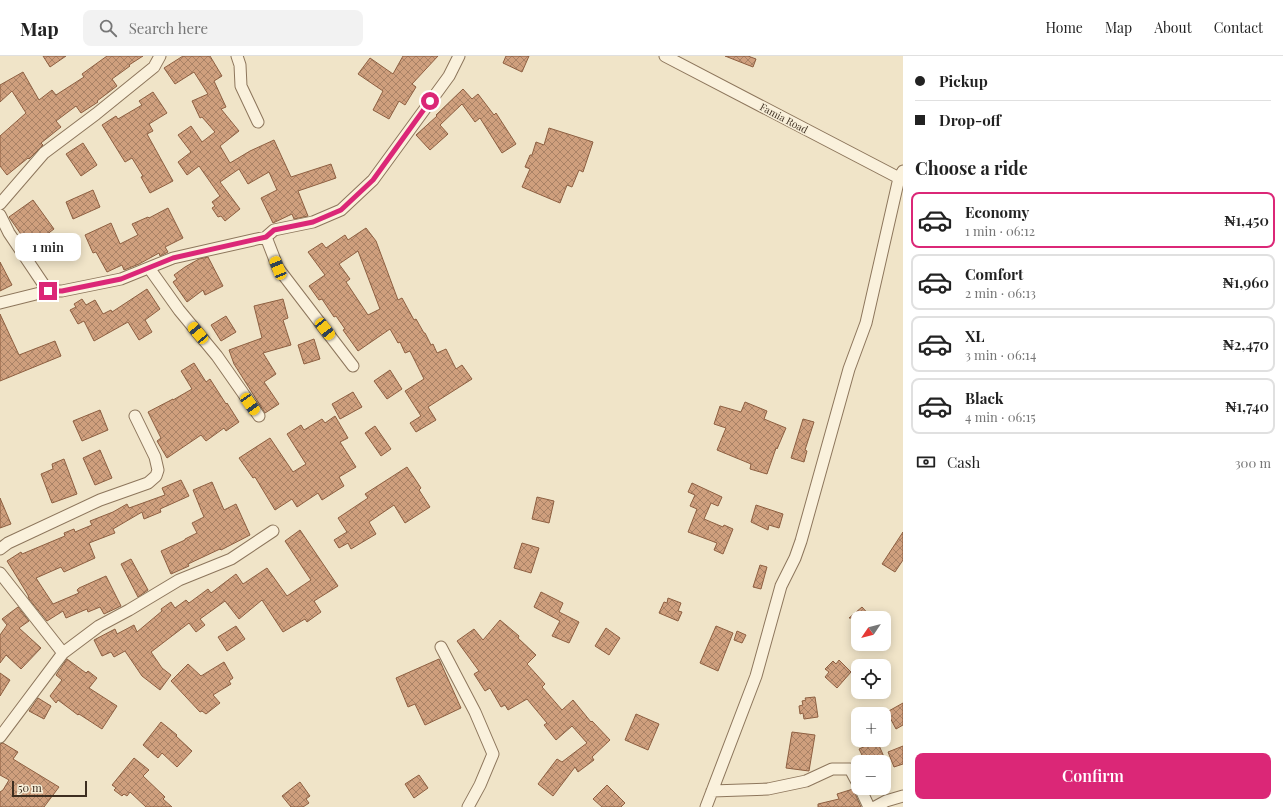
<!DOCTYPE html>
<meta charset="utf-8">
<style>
:root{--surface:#fff;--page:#f2f2f2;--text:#222;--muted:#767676;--line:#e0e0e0;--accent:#db2777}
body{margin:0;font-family:"Playfair Display",serif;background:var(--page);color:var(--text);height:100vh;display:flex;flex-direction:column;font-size:15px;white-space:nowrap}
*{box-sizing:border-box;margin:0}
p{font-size:13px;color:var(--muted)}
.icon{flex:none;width:22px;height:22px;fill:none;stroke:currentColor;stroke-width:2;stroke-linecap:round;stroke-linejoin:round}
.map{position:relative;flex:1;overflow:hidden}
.details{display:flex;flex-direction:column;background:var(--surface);width:380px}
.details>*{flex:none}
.banner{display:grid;align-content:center;height:88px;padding:0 12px;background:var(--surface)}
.needle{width:26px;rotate:235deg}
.controls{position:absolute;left:851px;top:555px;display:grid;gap:8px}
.controls a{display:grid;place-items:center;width:40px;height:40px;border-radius:8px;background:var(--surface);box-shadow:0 2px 10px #0003;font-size:20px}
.scale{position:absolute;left:12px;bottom:10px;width:75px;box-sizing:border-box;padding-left:4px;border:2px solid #3d2e20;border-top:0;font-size:11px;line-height:14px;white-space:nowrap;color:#3d2e20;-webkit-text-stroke:3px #f7eed8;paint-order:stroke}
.end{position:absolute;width:18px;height:18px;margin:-9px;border:5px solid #db2777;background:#fff;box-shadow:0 0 0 2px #fff}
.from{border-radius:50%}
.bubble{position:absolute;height:28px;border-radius:8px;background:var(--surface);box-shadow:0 2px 10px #0003;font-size:13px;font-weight:600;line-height:28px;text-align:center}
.car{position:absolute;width:12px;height:24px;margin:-12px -6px;border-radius:5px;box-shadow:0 0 3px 1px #0007;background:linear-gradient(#f5c518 24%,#345 0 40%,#f5c518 0 76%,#345 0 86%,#f5c518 0)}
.banner b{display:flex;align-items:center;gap:14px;height:38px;font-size:15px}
.banner b+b{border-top:1px solid var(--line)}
.banner i{width:10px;height:10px;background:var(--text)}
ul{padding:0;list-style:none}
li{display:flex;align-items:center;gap:12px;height:56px;margin:0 8px 6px;padding:0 4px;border:2px solid var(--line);border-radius:8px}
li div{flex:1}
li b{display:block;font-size:15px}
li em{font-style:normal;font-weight:600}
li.active{border-color:var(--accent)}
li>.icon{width:36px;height:36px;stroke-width:1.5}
h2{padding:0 12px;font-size:18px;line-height:48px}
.pay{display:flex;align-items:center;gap:10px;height:44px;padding:0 12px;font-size:15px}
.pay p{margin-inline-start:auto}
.action{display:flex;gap:8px;margin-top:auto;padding:8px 12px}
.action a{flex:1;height:46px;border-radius:8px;background:var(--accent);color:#fff;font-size:16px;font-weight:600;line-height:46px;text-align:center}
header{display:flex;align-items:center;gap:24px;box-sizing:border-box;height:56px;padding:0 20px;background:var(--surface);border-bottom:1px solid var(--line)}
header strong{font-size:19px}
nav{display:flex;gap:22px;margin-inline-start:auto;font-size:14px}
.search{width:280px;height:36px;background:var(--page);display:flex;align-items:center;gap:10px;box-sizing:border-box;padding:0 14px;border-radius:8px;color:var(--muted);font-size:15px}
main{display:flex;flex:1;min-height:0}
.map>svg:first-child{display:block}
.building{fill:url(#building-cross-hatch);stroke:#8d5f41;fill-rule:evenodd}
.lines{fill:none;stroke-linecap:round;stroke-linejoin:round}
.street-casing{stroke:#8d765c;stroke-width:13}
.street{stroke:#faf1dc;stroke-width:11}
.route{stroke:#db2777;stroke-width:5}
.labels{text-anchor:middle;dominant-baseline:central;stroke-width:3;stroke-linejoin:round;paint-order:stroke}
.street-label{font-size:10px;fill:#3d2e20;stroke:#f7eed8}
</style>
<header>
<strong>Map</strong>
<div class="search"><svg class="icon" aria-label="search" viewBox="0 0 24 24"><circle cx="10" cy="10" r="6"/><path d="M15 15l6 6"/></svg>Search here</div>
<nav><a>Home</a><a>Map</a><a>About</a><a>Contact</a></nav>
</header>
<main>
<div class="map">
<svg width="903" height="751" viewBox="0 0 903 751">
<defs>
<pattern id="building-cross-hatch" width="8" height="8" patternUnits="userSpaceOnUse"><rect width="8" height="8" fill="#cf9f7d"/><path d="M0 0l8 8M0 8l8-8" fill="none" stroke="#a98266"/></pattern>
</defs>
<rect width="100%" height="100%" fill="#f0e4c8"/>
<path class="building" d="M43,0h23l-16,11z
M107,0h36l-14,9 1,1 -18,13 5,7 -20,15 1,1 -17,11 -5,-7 -20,15 5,6 -20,16 2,2 -14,14 -1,-1 -21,17 -7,-9v-30l26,-23 -14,-22 -12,11v-17l23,-13 16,28 13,-10 4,5 28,-18 -2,-3z
M183,0h27l12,20 -8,5 12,26 -5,2 18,22 -19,15 10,17 20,-12 24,-11 17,37 40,-13 5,14 -38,13 10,25 -14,3 -2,-5 -19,9 -12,-25 16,-8 -8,-18 -21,12 -9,-15 -19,13 20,27 -15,12 -4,-5 -3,1 -6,-9 3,-2 -3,-4 8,-6 -21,-30 -12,9 -9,-13 13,-10 -13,-17 13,-9 11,16 13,-10 -13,-15 -2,1 -8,-17 16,-7 -14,-22 -19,12 -11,-16z
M403,0h35l-26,28 4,3 -11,18 -6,-4 -10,18 -16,-9 10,-19 -25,-17 12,-16 23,16z
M506,0h23l-7,16 -19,-9z
M725,0h23l8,3 -3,8z
M463,33l9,10 6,-5 16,21 2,-2 20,31 -14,9 -22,-35 -5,4 -13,-18 -22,21 8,9 -18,16 -14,-15 21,-19 -1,-1z
M153,36l14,21 -18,11 4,7 -6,3 26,47 -23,12 -9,-16 2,-1 -11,-18 -7,4 -23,-37 14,-9 2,3 24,-14 -3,-4z
M549,72l44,14 -10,30 -4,-2 -7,17 -5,-2 -7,18 -38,-16 8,-18 -5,-2 5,-12h2l4,-13 8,3z
M83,87l14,22 -16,11 -15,-22z
M93,134l7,17 -27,12 -7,-17z
M33,144l21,29 -24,18 -21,-30z
M168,152l15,30 -18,9 3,5 -8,4 -1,-3 -20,11 -15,6 -2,-5 -15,7 -11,-20 -3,1 -8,-18 26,-12 9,21 18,-9 -6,-11 16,-7 1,1z
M366,172l10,13 22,59 4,-2 12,22 2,-1 8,14h1l6,12 2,-1 4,9 9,-4 10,20 6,-4 10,14 -44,28 8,13 -20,12 -6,-9 11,-7 -16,-25 19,-12 -14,-28 -5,2 -5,-11 -2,1 -8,-14 -32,22 -15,-21 2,-1 -9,-13 -2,1 -12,-18 -3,1 -10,-14 16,-11 -17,-23 14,-9 4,5 19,-13 3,5zM358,195l22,58 -12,6 -22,-33 4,-3 -11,-15z
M208,201l15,29 -18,9 -2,-5 -16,12 -14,-20 4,-3 -3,-4 11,-8 14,-8z
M0,206l12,23 -12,6z
M147,233l13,20 -15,11 7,12 -13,8 -11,-18 -34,19 -10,-20 -6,3 -8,-14 6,-3 -2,-3 8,-5 4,6 9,-5 8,14 8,-4 1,2z
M283,243l5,19 -5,2 8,25 -28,8 13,21 -12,8 15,22 -14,9 -31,-49 -5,-14 33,-12 -8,-32z
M0,258l19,41 36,-14 6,15 -61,25z
M226,260l10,16 -15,9 -10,-16z
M314,283l6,20 -16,5 -6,-19z
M194,307l12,19 4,-3 16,25 1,-1 12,19 -13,9 -2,-3 -18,13 -5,-6 -34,23 -10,-17 4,-3 -13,-26 25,-13v1l19,-11 -11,-18z
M390,314l12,19 -15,10 -13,-18z
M353,336l9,15 -22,12 -8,-15z
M745,346l22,9 -3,8 22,9 -9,21 -1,-1 -9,26 -17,-5 1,-5 -34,-14 9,-22 -12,-4 6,-18 21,6z
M100,354l8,20 -26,11 -9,-20z
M335,360l13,22 -8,4 16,25 -17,10 5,9 -22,14 -4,-7 -21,14 -5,-8 -17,11 -20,-33 -2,1 -14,-20 31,-20 23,34 13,-8 -19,-30 14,-9 3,5 18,-11 3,4z
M803,363l11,3 -9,28 2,1 -3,11 -13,-4z
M375,370l16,23 -10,7 -16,-23z
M100,394l12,28 -17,7 -12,-27z
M64,403l13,35 -25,9 -11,-29 12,-5 -1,-5z
M407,411l14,21 -2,2 11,17 -25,16 -11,-18 -25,17 7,12 -25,15 -3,-6 -9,5 -5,-8 13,-8 -9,-14 30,-20 -3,-4z
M181,424l8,16 -29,13 1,3 -17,7 -2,-7 -29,17 2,4 -26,10 6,15 -31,14 -3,-5 -25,11 17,26 26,-11 -2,-3 2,-2 27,-12 15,30 -17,8 -4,-7 -12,5 -1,-3 -21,9 -3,-7 -16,10 -18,-22 -1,-4 -21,-34 14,-9 1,2 43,-18 -1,-3 10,-4 1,3 17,-7 -2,-4 23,-9 14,-8 2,4 36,-13 -3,-7z
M212,426l12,28 12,-6 14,31 -29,15 -1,-1 -32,15 1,2 -18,8 -10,-23 24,-11v-1l12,-6 -5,-10 12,-6 -11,-27z
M692,427l30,14 -4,9 -7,-3 -7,16 19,8 1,-2 9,4 -10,25 -9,-4 3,-7 -29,-11 9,-23 -7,-3 5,-11 -7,-3z
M537,441l17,4 -5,22 -17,-4z
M0,442l11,26 -11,4z
M756,449l27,9 -4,14 -10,-3 -1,5 -17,-8z
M300,474l38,56 -24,15 7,11 -14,10 -2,-3 -22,13 -21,-32 -23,19 -14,-18 -25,18 5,6 -9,7 -7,-9 -38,29 11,16 9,7 -11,15 -18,-14 -17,-25 -11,6 -3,-5 -9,4 -8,-16 21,-11 2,5 17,-9 3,7 25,-21 -1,-2 10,-7 4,6 11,-8 3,3 19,-14 3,4 25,-19 7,10 24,-16 20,28 24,-16 -26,-39z
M903,476v28l-8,12 -13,-8z
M522,487l17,5 -8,25 -17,-5z
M131,503l17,31 -10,7 -17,-33z
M760,509l7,2 -6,22 -8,-2z
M541,536l22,11 -4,9 20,10 -10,21 -17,-7 8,-15 -26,-14z
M668,542l13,5 -3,8 4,1 -4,9 -19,-8 5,-11 3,1z
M18,551l11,14 -10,7 22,20 -20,21 -15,-14 -6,8v-28l7,-10 -5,-6z
M862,551l10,11h-23z
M500,564l19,16 -1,2 18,17 -9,9 18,20 -3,3 20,23 11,-10 18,22 1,-1 18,19 -18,17 2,3 -16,12 -3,-5 -22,29 -15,-12 19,-25 5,3 25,-19 -15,-17 -16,14 -12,-15 3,-2 -20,-24 -19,11 -3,-5 -4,2 -11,-19 -5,3 -11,-17 5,-3 -22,-30 17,-12 9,11z
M236,570l9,13 -18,12 -9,-14z
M716,570l17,7 -15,38 -18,-8z
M606,572l14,10 -11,17 -14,-9z
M737,575l9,4 -4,8 -8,-3z
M67,603l19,14 2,-2 9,7 -8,10 28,18 -15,23 -23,-15 -1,1 -20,-15 -2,3 -6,-7 12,-16 -6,-5z
M439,603l22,49 -36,17 -10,-21 -7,3 -12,-29z
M839,604l12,12 -14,16 -12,-11 4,-5 -4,-3 8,-8 3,3z
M224,606l9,16 -4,3 2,3 -18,11 7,8 -14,11 -4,-3 -2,1 -29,-31 17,-17 13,12z
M0,617l10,7 -10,16z
M815,641l3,20 -14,2 -1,-6 -3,1 -1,-8 4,-1 -1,-4 4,-1 -1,-2z
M38,642l13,8 -7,13 -15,-8z
M903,647v22l-7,4 -9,-17z
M636,658l23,10 -11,26 -23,-10z
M161,666l16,13 -1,1 16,15 -15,16 -15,-14 -4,5 -15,-13z
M792,676l23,3 -6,36 -23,-3z
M877,685l8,18 -6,3h-17l-3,-6 3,-1 -3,-6z
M3,687l15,9 -5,7 46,28 -15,20h-44v-15l3,-2 6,-10 -9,-5v-31z
M903,690v18l-9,3 -6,-15z
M134,702l15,12 -6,6 22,21 -2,2 9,8h-26l-16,-15 -3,4 -3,-2 -2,2 -8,-6 2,-2 -4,-3z
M419,719l9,13 -14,10 -9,-14z
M300,726l10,14 -4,3 3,4 -6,4h-12l-9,-11z
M607,729l18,18 -4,4h-19l-9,-8z
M853,733l8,18h-43v-3l21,-5 -2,-5z"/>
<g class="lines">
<g class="street-casing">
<path id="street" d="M237,0l3,9 1,21 17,36
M665,0l238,124
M0,148l44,-51 52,-39 58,-47 6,-11
M0,159l9,18 39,58
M266,181l12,31 75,98
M149,212l30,42 38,46 42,60
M0,247l48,-12h14l59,-12 52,-21 93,-21 8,-7 39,-8 28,-12 32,-30 76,-104 10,-20
M0,493l8,-6 92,-43 48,-17 8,-7 2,-6 -3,-13 -20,-41
M0,517l63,80
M441,591l34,65 18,42 -13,31 -12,22
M0,681l63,-84 36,-27 30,-16 50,-30 52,-21 42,-28
M860,732l9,19
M712,735l56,-2 38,-8 26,-12h18l8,15
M706,751l50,-131 25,-90 14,-28 6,-17 48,-172 17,-46 33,-145 4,-7
M875,751l11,-6 17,-5"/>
</g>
<use href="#street" class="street"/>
</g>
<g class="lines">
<path class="route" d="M48,235h14l59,-12 52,-21 93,-21 8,-7 39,-8 28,-12 32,-30 57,-79"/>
</g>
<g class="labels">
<g class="street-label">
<text transform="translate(784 62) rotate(28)">Famia Road</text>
</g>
</g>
</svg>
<div class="controls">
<a><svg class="needle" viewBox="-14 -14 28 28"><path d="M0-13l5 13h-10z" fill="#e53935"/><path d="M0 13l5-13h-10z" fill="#767676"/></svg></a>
<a><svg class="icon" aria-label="locate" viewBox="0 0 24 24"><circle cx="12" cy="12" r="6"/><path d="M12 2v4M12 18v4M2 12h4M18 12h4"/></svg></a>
<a>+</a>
<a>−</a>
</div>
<div class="scale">50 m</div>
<i class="end from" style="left:430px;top:45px"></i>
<i class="end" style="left:48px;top:235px"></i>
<div class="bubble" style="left:15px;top:177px;width:66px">1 min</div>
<i class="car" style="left:278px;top:212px;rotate:338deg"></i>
<i class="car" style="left:325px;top:273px;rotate:142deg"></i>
<i class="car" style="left:198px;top:277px;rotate:320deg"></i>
<i class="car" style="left:250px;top:348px;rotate:145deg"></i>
</div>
<section class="details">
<div class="banner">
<b><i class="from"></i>Pickup</b>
<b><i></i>Drop-off</b>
</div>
<h2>Choose a ride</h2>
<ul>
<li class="active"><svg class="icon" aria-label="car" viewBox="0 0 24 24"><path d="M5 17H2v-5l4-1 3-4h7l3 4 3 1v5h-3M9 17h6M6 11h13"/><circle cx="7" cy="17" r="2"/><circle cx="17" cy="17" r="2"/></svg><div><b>Economy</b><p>1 min · 06:12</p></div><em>₦1,450</em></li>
<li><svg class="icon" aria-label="car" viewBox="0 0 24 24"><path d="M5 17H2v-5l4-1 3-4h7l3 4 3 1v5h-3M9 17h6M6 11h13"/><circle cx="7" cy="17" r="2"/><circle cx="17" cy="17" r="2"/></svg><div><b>Comfort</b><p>2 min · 06:13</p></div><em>₦1,960</em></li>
<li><svg class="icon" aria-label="car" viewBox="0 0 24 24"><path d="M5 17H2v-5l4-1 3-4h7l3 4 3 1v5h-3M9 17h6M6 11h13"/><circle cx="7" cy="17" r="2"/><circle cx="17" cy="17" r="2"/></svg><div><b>XL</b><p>3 min · 06:14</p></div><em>₦2,470</em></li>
<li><svg class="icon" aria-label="car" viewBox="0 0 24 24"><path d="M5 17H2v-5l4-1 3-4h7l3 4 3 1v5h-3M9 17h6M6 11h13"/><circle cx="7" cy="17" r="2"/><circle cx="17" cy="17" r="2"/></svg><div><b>Black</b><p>4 min · 06:15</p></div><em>₦1,740</em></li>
</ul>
<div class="pay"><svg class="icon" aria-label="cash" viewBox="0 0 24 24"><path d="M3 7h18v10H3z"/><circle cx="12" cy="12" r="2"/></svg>Cash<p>300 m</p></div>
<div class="action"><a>Confirm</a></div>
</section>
</main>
